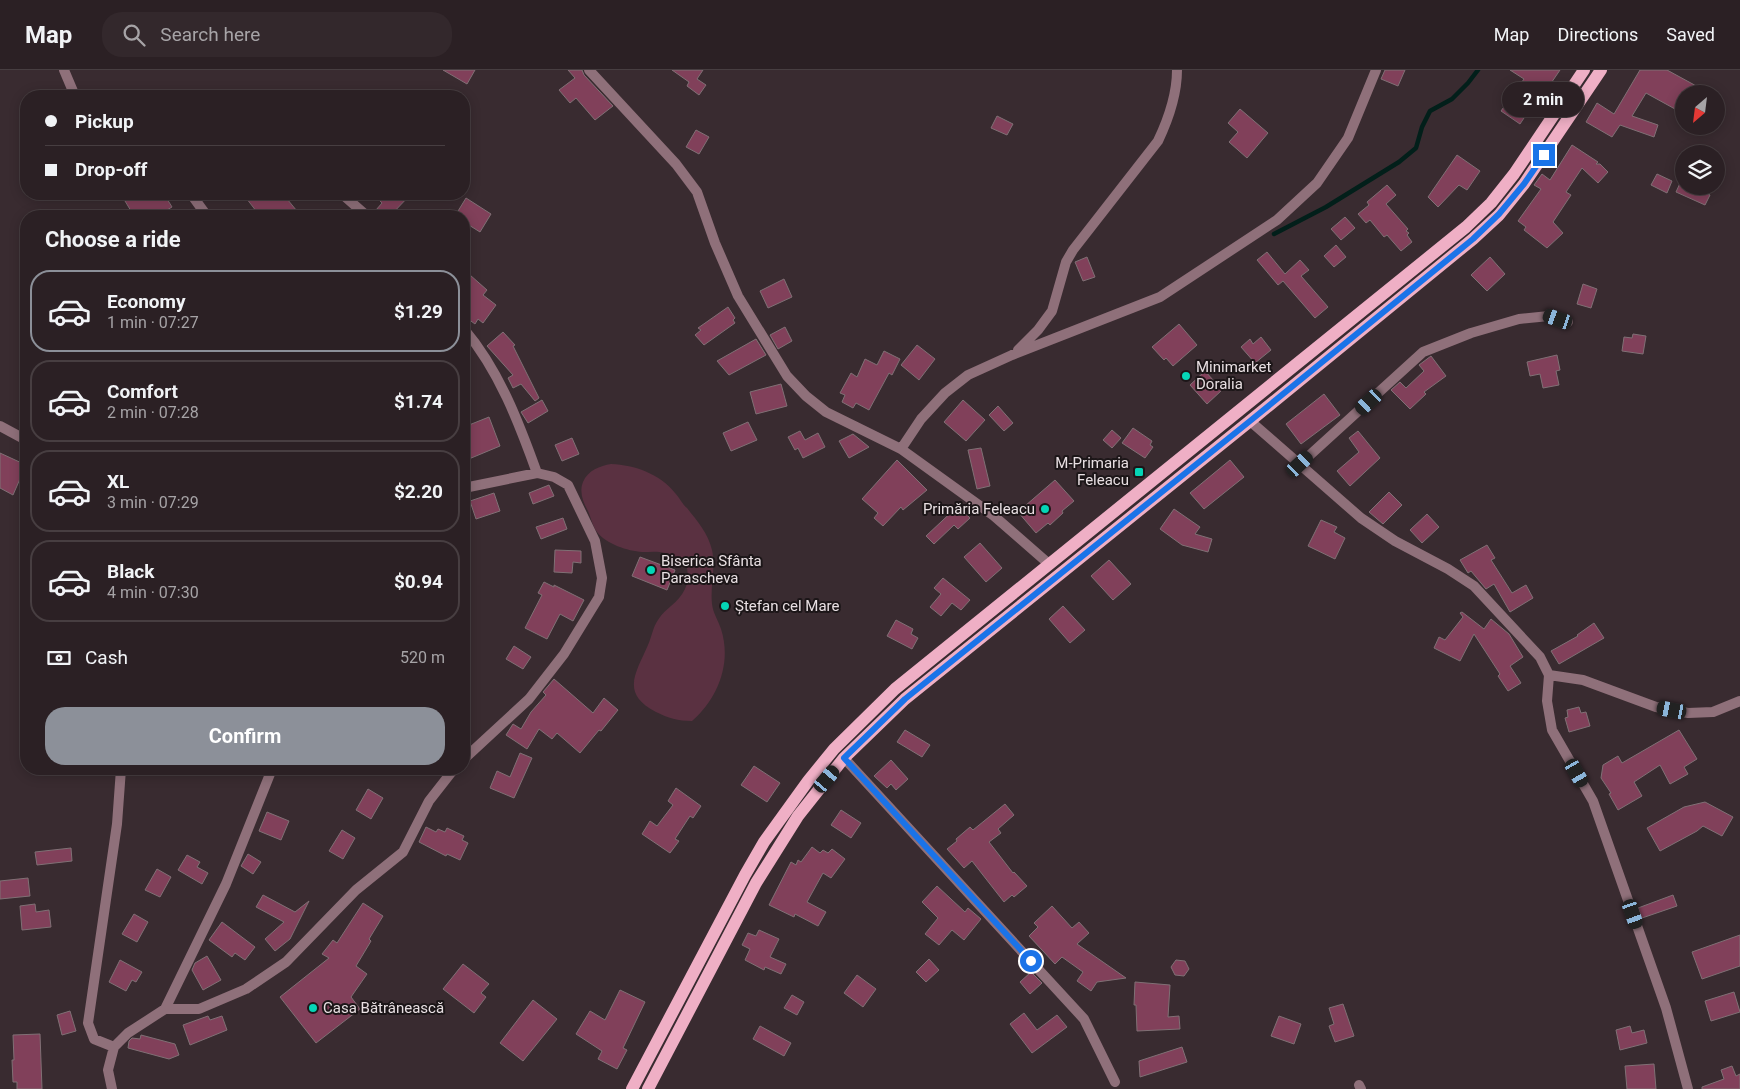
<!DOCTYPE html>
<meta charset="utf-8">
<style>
:root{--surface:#2b2024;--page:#33282c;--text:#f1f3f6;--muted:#a6a3a6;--line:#473e41;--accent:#8c9099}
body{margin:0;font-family:Roboto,sans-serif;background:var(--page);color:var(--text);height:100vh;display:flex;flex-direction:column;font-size:19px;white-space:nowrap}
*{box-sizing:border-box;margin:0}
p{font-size:16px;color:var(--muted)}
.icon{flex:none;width:28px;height:28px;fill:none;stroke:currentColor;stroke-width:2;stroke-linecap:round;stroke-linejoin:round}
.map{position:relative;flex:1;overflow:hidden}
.panel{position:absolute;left:20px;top:140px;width:450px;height:565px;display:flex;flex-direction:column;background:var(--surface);border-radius:20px;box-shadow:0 2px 12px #0003,0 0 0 1px var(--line)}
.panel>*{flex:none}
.guide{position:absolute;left:20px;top:20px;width:450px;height:110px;border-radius:20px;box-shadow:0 2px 12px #0003,0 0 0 1px var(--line);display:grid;align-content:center;height:110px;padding:0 25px;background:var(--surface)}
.needle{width:32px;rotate:208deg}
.controls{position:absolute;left:1675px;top:15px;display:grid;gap:10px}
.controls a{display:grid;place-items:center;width:50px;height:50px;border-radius:50%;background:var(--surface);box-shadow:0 2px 12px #0003,0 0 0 1px var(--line);font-size:25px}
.end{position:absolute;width:22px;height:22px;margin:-11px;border:6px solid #1a73e8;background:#fff;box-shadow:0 0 0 2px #fff}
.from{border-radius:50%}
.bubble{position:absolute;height:35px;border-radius:18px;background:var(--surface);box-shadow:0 2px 12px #0003,0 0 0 1px var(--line);font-size:16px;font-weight:700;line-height:35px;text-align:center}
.car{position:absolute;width:15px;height:30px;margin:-15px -8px;border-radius:6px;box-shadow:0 0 4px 1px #0007;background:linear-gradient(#222 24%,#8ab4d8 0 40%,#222 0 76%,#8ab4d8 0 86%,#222 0)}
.guide b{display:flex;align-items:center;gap:18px;height:48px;font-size:19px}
.guide b+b{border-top:1px solid var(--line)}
.guide i{width:12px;height:12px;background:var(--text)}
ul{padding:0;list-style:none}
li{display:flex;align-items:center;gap:15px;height:82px;margin:0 10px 8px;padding:0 15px;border:2px solid var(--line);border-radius:20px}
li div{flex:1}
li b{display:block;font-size:19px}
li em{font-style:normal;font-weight:700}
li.current{border-color:var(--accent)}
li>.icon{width:45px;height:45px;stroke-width:1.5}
h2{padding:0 25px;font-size:22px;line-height:60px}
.pay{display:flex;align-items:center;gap:12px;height:55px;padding:0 25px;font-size:19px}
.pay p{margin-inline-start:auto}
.cta{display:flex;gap:10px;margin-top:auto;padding:10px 25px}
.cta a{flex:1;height:58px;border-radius:20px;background:var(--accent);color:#fff;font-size:20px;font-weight:700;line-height:58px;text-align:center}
header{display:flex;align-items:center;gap:30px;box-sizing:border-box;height:70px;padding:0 25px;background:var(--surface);border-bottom:1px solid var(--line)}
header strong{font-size:24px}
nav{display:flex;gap:28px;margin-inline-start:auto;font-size:18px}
.search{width:350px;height:45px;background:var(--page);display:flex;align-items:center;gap:12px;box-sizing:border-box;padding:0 18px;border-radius:20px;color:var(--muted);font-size:19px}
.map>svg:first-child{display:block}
.green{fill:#5a3141}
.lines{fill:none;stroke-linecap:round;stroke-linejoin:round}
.stream{stroke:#021f1a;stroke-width:4.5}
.building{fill:#81405a;stroke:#807075}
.minor{stroke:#8f707a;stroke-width:10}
.primary{stroke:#efafc5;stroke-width:12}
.route{stroke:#1a73e8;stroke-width:6}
.poi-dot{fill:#05d5b6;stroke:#1c1618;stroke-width:2}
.labels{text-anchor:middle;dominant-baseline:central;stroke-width:4;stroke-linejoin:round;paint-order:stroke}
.poi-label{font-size:15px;fill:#e8dfe2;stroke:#1c1618;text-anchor:start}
</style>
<header>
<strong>Map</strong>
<div class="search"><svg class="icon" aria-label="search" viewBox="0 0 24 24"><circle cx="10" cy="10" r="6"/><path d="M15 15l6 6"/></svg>Search here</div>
<nav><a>Map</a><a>Directions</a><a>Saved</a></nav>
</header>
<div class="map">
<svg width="1740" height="1019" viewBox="0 0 1740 1019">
<rect width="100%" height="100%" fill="#392b30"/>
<path class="green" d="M611,394c24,1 49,10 64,29 5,5 7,11 12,15 11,14 21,25 25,42 4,18 -2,36 0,54 1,9 6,16 9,25 11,34 -3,69 -29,92 -14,0 -24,-3 -36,-9 -36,-19 -20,-39 -8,-67 4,-9 5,-18 10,-25 8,-13 20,-16 27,-31 4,-9 3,-17 1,-26 -6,-4 -13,-9 -21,-10 -7,-2 -15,-1 -23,-1 -14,-1 -36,-8 -45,-20 -4,-5 -6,-14 -9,-21 -5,-9 -9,-19 -5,-29 5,-12 17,-16 28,-18z"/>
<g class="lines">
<path class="stream" d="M1274,164l52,-27 73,-45 17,-14 6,-21 8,-16 22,-12 16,-16 10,-13"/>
</g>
<path class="building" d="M443,0h32l-8,14z
M568,0h14l2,5 29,31 -18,14 -19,-22 -6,5 -11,-13 16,-12z
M672,0h31l-6,9 9,6 -7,10 -12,-9 2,-4z
M1385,0h20l-7,16 -17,-7z
M1510,0h50l-15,22 -3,-1 -22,33 -19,-13 23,-32z
M1640,0h27l44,24h-27l-9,15 -29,-16 -14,23 26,9 -4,12 -34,-12 -8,12 -26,-15 11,-19 17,11z
M1240,39l28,24 -21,25 -18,-16 9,-10 -10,-9z
M997,46l16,8 -6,11 -16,-7z
M696,60l13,7 -10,17 -13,-7z
M1572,75l26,17 -2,2h4l8,8 -10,11 -16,-15 -16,24 5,3 -18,27 10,11 -16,15 -23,-18 2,-3 -8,-6 23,-32 -7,-4 8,-11 8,6z
M1457,85l23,16 -13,19 -8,-5 -21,22 -10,-10z
M1657,104l15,7 -5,12 -16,-8z
M1681,111l3,1v4h8l18,9 -5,10 -29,-13z
M1387,115l9,10 -10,9 22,25 -2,2 3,2 -2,2 5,7 -11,9 -14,-16 -3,2 -14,-17 -4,3 -8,-9 11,-9 -2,-3z
M138,124h26l8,13 -15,9h-23l-9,-15z
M243,124h40l18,22h-41z
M373,124h38l-21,22h-7l-7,-6 6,-7z
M466,128l25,16 -11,18 -16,-10v-6h-9z
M1345,147l10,11 -14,12 -10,-11z
M1336,175l10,12 -12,10 -10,-11z
M1267,182l18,22 15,-14 9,10 -8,6 27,31 -13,11 -32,-37 -5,4 -21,-25z
M1087,187l8,20 -12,4 -8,-19z
M1490,187l15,17 -18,17 -16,-16z
M470,205l17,15 -4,5 13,10 -13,18 -5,-4 -3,5 -11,-8v-34z
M784,209l8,18 -24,11 -8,-17z
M1583,214l14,5 -6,19 -14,-4z
M728,237l7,11 -2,2 2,3 -31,22 -9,-10 6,-5 -3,-2z
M1179,254l18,21 -24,21 -7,-8 -2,2 -12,-13z
M785,257l7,14 -14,8 -8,-14z
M503,262l12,13 -2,1 26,52 -4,3 -14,-17 -8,4 -5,-10 5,-3 -26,-29z
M1633,264l13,2 -3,18 -21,-3 2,-14 8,1z
M1261,267l10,13 -16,13 -14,-16 9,-8 3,5z
M756,269l10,16 -37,20 -12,-14z
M917,275l18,14 -16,21 -18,-15z
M884,281l16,8 -8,16 -3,-2 -20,37 -13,-7 -3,5 -11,-6 3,-7 -5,-2 11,-20 6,4 8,-18 12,6z
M1557,285l3,15 -4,1 3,14 -16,3 -3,-14 -10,2 -3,-14z
M1431,286l15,20 -22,16 2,2 -16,15 -19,-19 9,-8 6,6 18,-17 -5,-6z
M1205,301l17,19 -15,14 -17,-19z
M781,314l6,22 -31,8 -6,-22z
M1324,324l16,21 -39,29 -15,-20z
M542,330l6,11 -20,12 -7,-11z
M963,330l22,20 -19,21 -22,-19z
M998,336l15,17 -9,8 -15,-16z
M489,347l11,29 -36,15v-34z
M748,352l9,18 -26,11 -8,-18z
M1133,358l19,13 -2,4 3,2 -8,11 -23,-15z
M1112,360l9,8 -9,10 -9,-8z
M800,361l5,9 13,-7 7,14 -22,11 -5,-10 -3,2 -7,-13z
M1358,361l22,27 -30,28 -13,-15 22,-19 -10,-14z
M853,364l16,13 -20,11 -10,-17z
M572,368l7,16 -17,7 -7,-16z
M981,378l9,38 -13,3 -9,-39z
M0,383l26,12 -13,30 -13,-7z
M897,390l30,30 -24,20 -2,-3 -18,19 -9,-8 4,-5 -16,-14z
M1230,390l14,17 -40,32 -14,-16z
M1055,410l19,21 -12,10 1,2 -13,12 -2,-2 -12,10 -18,-21z
M549,415l5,11 -21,8 -4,-11z
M1389,422l13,13 -19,19 -14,-12z
M494,423l6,18 -24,8 -6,-18z
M958,436l12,12 -12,11 -4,-4 -20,19 -8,-8z
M1174,439l26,18 -5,7 17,5 -4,13 -26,-7 -22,-16z
M1427,444l12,13 -17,16 -12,-13z
M563,448l4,11 -26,10 -5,-12z
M1321,450l16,7 -3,5 11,6 -10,21 -27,-13z
M980,473l22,25 -16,14 -22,-25z
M1487,475l8,13 -4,2 21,33 14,-8 7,13 -23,14 -16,-28 -8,5 -15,-18 -3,2 -8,-13z
M555,480l26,1v12l-8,-1 -1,11 -18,-1z
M640,487l35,13 -8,20 -35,-14z
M1109,490l22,24 -18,16 -22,-24z
M943,508l27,22 -9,10 -9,-7 -11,13 -11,-9 11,-13 -7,-6z
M544,512l10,5v-2l30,15 -11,21 -13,-7 -13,25 -22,-11 17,-33 -4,-2z
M1063,536l22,24 -15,13 -21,-24z
M1462,542l22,17 7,-10 18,15 14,23 -13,9 11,17 -13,8 -10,-15 2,-2 -26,-40 -14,27 -26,-13 5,-11 6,3 18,-23 -3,-4z
M896,550l17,9 -2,5 7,4 -6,11 -25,-13z
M1594,553l10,15 -45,26 -8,-13 27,-15 -1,-1z
M514,576l17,11 -8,12 -17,-10z
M554,609l39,34 11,-15 14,12 -17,21 -2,-1 -19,23 -23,-20 -5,6 -13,-10 -12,20 -21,-14 7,-11 8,5 10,-17 15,-17 -3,-3z
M1579,637l2,6 5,-1 4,14 -21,6 -4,-14 3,-1 -1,-7z
M905,660l25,15 -8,12 -25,-15z
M1679,660l18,29 -13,8 4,7 -18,10 -10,-19 -26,17 8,14 -24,14 -9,-16 2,-1 -10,-15 2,-13 15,-9 4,7z
M520,683l12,5 -18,40 -24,-10 7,-17 13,6z
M891,690l17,19 -12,11 -5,-6 -4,4 -13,-12z
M754,696l26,17 -13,19 -26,-17z
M676,718l25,18 -8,12 -3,-2 -15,23 4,2 -9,12 -28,-19 8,-13 7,5 16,-21 -5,-4z
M368,719l15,9 -12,21 -15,-9z
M1705,732l28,15 -11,19 -19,-10 -6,5 -37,20 -13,-23 37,-21z
M1005,734l9,11 -16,14 3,4 -12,9 24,31 1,-1 13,14 -13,11 -2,-2 -8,7 -32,-41 -8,7 -17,-19 10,-8 -1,-2 14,-12 3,3z
M841,740l20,13 -10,15 -20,-13z
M267,742l22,9 -8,19 -22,-9z
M426,757l10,5 2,-3 7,3 2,-4 17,8 -2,4 6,3 -8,17 -13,-6 -1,2 -27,-14z
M342,760l13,8 -12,21 -14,-8z
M812,777l8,6 3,-3 5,3 4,-4 13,10 -14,19 -8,-5 -16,29 19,10 -8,14 -23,-12 -1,3 -25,-12 22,-43 5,3 2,-5 3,2z
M71,778l1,13 -35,4 -2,-13z
M248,784l13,8 -8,12 -12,-8z
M187,785l13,7 -3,5 11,6 -6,11 -24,-14z
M157,799l14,8 -11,20 -15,-7z
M28,808l2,18 -30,3v-18z
M937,816l28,26 3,-4 13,11 -17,21 -12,-10 -13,15 -14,-11 13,-16 -16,-16z
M263,825l32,17 14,-11 -19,38 -15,12 -10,-12 19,-17 -28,-15z
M1673,825l4,11 -35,12 -4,-10z
M363,833l20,13 -14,23 2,2 -15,25 11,8 -16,23 9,12 -44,34 -36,-46 49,-39 -7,-4 11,-14 4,3z
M35,834l1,8 13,-2 2,17 -29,3 -2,-24z
M1052,836l20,22 7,-6 10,11 -12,11 49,34 -29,4 -6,9 -14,-10 6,-9 -21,-15 -7,7 -26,-28 9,-9 -4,-4z
M134,844l14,8 -11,20 -15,-8z
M222,852l33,25 -10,13 -10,-7 -3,4 -23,-17z
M759,860l20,9 -9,18 16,7 -5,10 -16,-7 -1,3 -19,-10 5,-11 -8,-4 6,-12 8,3z
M1740,865v31l-38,13 -10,-27z
M207,886l14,24 -18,10 -11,-20 3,-7z
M929,889l10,11 -13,12 -10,-10z
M120,890l22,12 -6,10 -4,-2 -6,11 -17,-9z
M1176,890l9,1 4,8 -5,7 -9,-1 -4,-8z
M463,894l26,20 -8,9 5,4 -12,16 -31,-24z
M1031,902l11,11 -12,11 -10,-12z
M857,905l19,14 -13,18 -19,-14z
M1135,912l35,3 -2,32 11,-1 1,13 -43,2 -1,-26h-2z
M620,920l25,12 -22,46 4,2 -10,19 -19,-10 4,-8 -26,-17 14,-23 15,9z
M1734,922l6,20 -29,9 -6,-20z
M792,925l12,7 -7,13 -13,-7z
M533,930l24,19 -34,42 -23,-18z
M1343,934l11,32 -19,6 -6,-16 5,-2 -5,-16z
M70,941l6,20 -14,4 -5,-20z
M1024,943l13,17 20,-15 10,12 -35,26 -22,-29z
M208,946l2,4 12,-4 5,14 -37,15 -7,-20z
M1279,946l22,8 -7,20 -23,-8z
M760,956l31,17 -7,13 -31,-17z
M1630,956l2,7 12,-3 3,13 -27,7 -4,-20z
M40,964l2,55h-25v-7h-4l-1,-22h2l-1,-25z
M141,965l34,9 4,11 -10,4 -41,-11 1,-7 3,-3 8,1z
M1182,977l5,15 -47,15 -1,-16z
M1654,994l2,25h-29l-2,-23z
M1732,996l4,10 4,-2v15h-38v-2l22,-8 -3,-9z"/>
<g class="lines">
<path class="minor" d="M64,0l11,26
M589,0l87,94 21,28 18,51 23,53 49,80 19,20 20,16 75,37 93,67 55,48
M191,124l16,22
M342,124l25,22
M464,259c35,41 55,94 73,144l17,4 14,8 27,56 7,37 -3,19 -35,57 -35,45 -65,60
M1018,280l20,-20 14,-19 14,-49 7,-12 85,-109c10,-21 19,-47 19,-71
M1250,351l111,97 34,23 53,28 26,17 66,71 9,18 -2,26 5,29 41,71 73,207 22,81
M0,356l26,14
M901,379l20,-30 24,-26 23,-18 44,-20 148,-58 117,-77 40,-37 31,-45 28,-68
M1300,394l123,-112 48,-19 48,-14 30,-3 19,6
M464,418l73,-15
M1549,605l34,5 73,27 32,6 25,-1 27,-11
M844,688l240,261 31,63
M165,939h34l47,-20 40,-27 70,-72 47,-38 26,-51 25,-32
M114,977l-20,-8 -6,-16 29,-199 4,-55
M1359,1015l2,4
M112,1019l-4,-19 6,-23 14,-14 37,-24 61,-125 46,-115"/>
<path class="primary" d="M632,1019l113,-214 19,-33 44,-61 26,-32 61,-60 571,-462 25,-24 23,-29 70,-104
M648,1019l108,-206 42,-67 46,-58 61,-59 345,-278 223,-182 26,-24 25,-31 77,-114"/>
</g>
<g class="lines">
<path class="route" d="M1031,891l-187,-203 61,-59 345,-278 223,-182 26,-25 25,-30 20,-29"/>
</g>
<g class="poi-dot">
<circle cx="1186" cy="306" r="5"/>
<rect x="1134" y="397" width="10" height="10" rx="2.5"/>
<circle cx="1045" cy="439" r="5"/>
<circle cx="651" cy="500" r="5"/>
<circle cx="725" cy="536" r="5"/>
<circle cx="313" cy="938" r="5"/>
</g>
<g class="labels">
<g class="poi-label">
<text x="1196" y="297">Minimarket<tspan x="1196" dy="17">Doralia</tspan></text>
<text x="1129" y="393" text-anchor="end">M-Primaria<tspan x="1129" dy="17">Feleacu</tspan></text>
<text x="1035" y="439" text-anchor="end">Primăria Feleacu</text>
<text x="661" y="491">Biserica Sfânta<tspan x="661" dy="17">Parascheva</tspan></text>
<text x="735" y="536">Ștefan cel Mare</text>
<text x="323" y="938">Casa Bătrânească</text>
</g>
</g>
</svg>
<div class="controls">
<a><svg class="needle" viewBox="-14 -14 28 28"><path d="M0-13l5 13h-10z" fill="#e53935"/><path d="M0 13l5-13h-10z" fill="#a6a3a6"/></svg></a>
<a><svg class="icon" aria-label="layers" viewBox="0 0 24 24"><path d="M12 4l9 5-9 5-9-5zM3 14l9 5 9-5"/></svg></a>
</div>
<i class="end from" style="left:1031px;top:891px"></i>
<i class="end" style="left:1544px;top:85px"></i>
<div class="bubble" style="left:1502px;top:12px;width:82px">2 min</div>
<i class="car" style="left:1558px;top:249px;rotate:289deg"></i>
<i class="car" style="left:1369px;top:332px;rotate:227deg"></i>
<i class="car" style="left:1300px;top:394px;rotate:47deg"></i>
<i class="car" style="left:1672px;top:640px;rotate:281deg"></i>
<i class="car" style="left:1577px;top:703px;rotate:150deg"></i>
<i class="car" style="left:827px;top:709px;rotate:40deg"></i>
<i class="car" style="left:1633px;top:844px;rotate:161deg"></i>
<div class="guide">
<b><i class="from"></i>Pickup</b>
<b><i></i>Drop-off</b>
</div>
<section class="panel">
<h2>Choose a ride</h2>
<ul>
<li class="current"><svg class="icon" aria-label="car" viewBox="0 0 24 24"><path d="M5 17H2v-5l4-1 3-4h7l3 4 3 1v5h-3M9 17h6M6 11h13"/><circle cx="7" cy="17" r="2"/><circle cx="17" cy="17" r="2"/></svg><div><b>Economy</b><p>1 min · 07:27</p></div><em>$1.29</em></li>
<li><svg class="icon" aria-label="car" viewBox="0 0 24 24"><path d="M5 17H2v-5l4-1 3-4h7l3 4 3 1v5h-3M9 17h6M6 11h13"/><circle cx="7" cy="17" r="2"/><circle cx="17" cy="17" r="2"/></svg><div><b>Comfort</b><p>2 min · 07:28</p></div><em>$1.74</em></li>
<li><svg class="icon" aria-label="car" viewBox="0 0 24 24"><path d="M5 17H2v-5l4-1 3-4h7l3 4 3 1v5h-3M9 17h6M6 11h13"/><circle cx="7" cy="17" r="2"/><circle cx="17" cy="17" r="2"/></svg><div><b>XL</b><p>3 min · 07:29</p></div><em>$2.20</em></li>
<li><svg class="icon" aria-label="car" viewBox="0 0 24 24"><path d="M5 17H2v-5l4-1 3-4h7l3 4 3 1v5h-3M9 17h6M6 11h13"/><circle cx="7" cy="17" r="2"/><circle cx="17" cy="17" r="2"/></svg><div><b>Black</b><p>4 min · 07:30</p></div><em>$0.94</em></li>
</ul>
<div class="pay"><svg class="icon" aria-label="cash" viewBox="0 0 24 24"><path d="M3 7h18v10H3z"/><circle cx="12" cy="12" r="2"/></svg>Cash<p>520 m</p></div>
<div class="cta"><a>Confirm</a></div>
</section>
</div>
